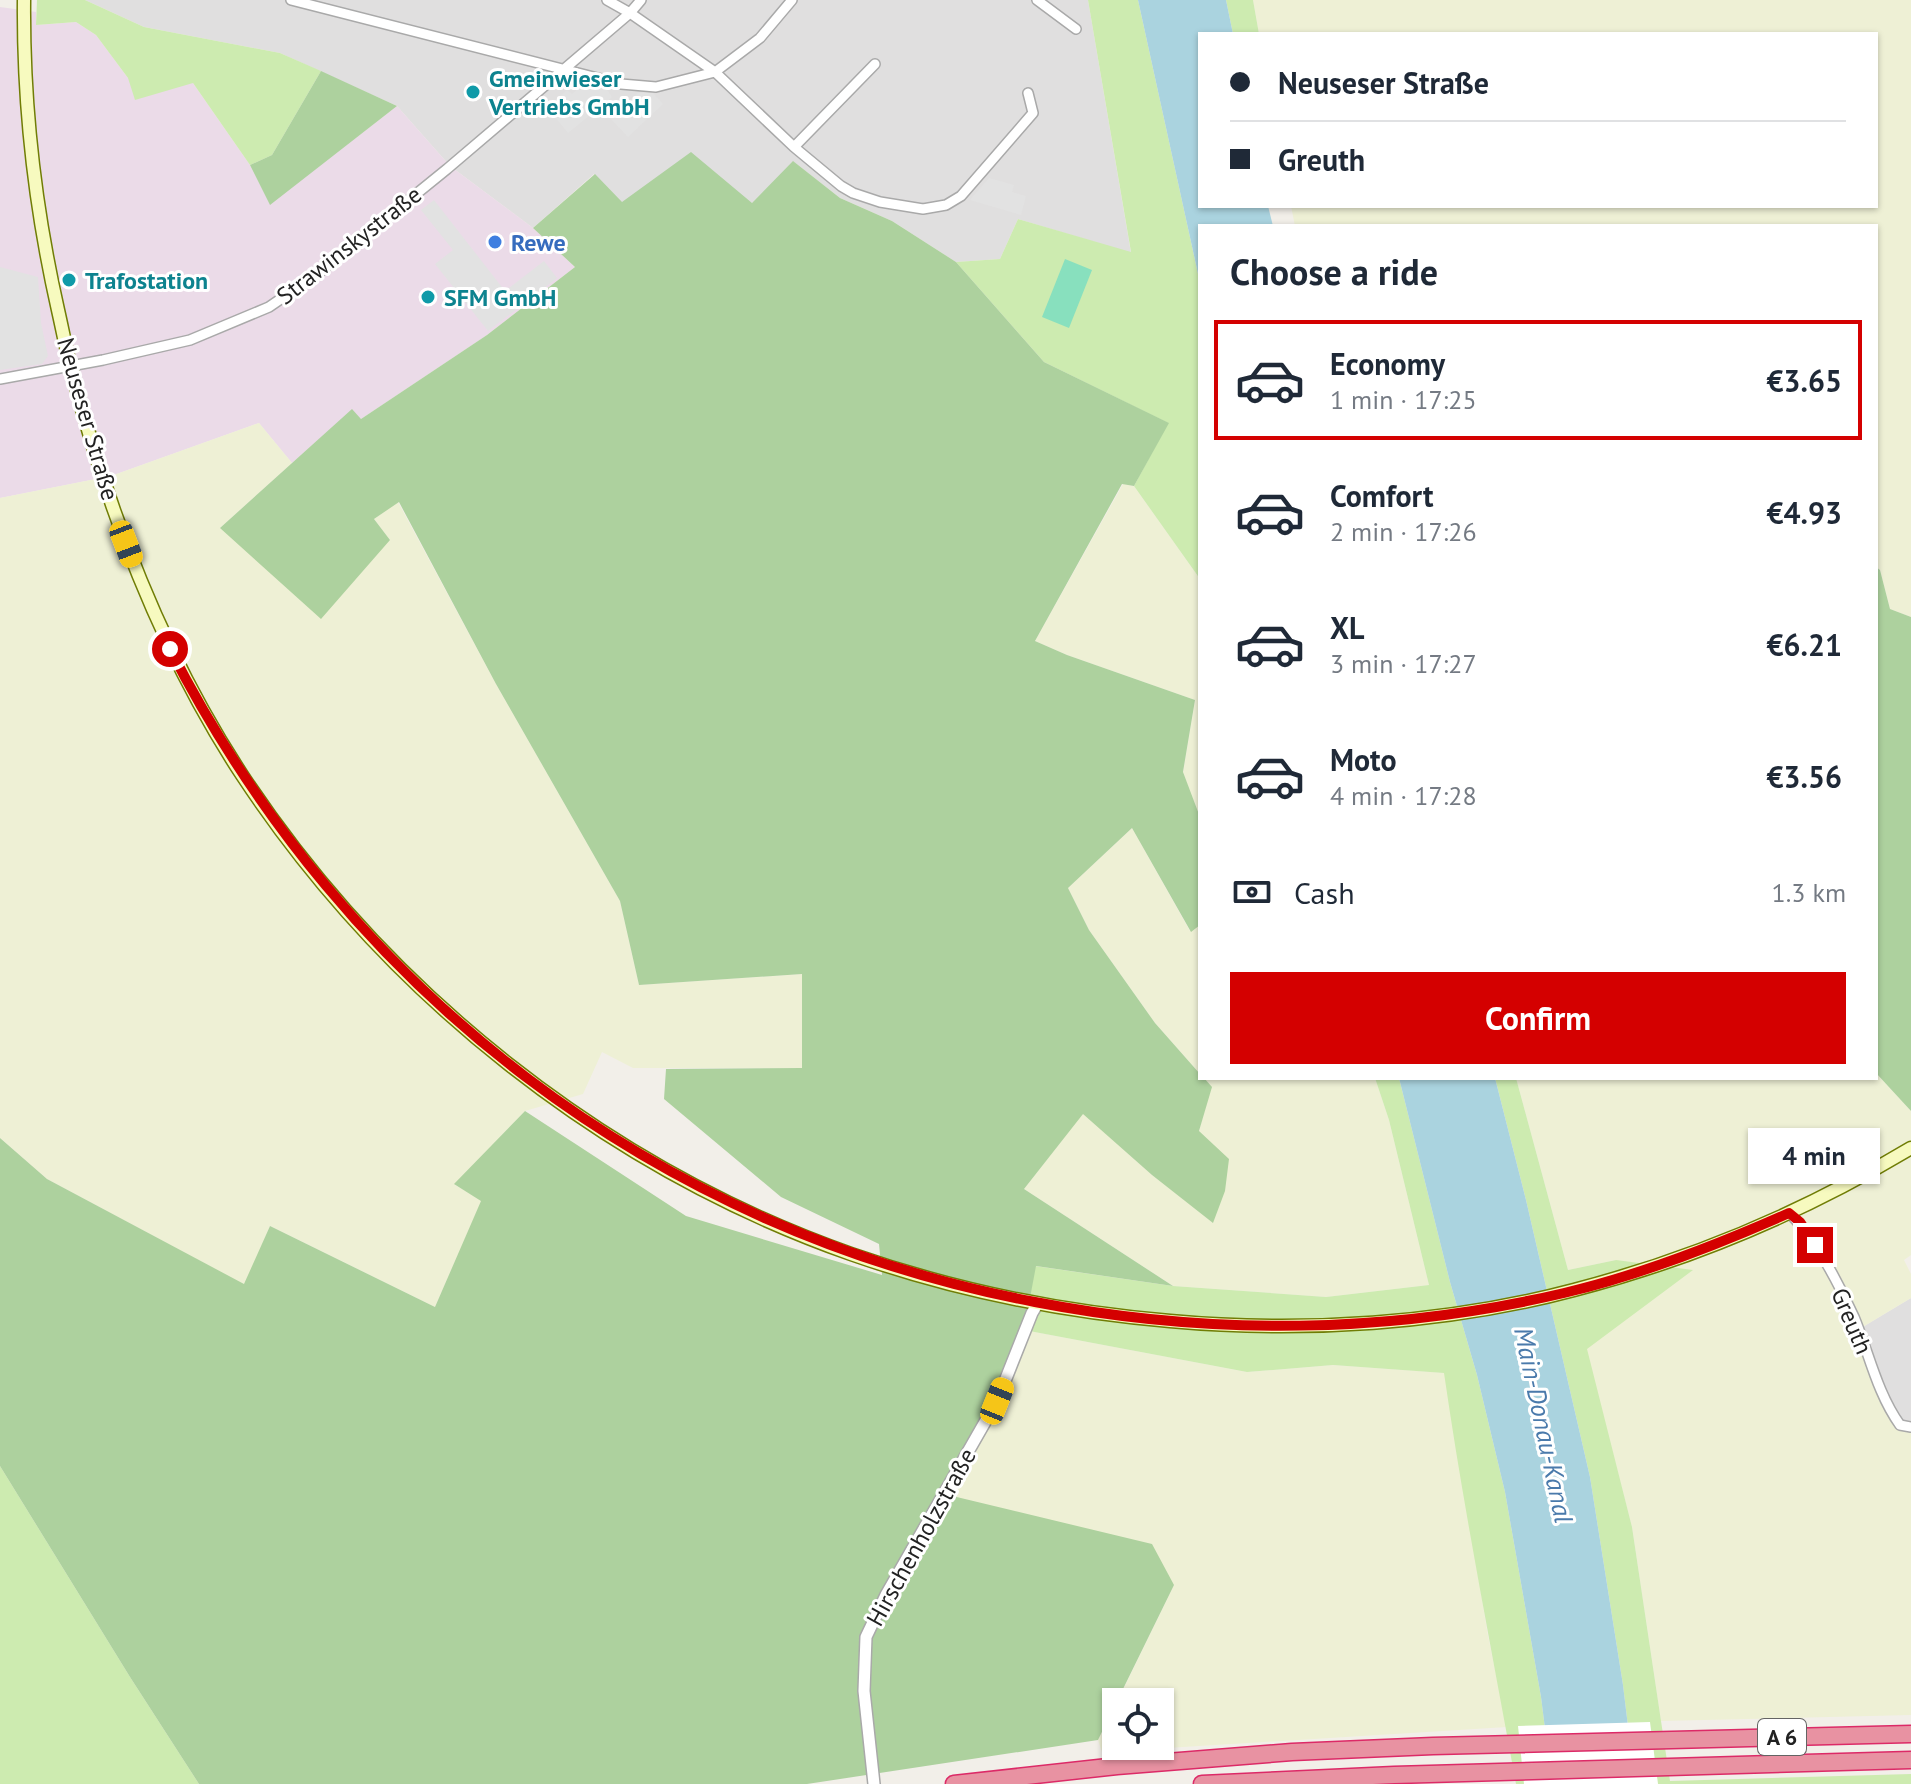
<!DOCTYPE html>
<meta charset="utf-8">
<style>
:root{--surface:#fff;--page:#f6f6f7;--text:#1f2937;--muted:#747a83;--line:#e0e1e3;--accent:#d40000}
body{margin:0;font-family:"PT Sans",sans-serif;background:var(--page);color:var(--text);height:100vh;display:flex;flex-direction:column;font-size:30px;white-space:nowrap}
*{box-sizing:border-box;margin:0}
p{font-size:26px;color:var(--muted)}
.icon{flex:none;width:44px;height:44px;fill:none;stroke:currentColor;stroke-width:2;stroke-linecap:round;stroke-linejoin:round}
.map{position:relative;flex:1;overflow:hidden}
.panel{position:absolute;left:1198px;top:224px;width:680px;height:856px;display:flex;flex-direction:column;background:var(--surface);border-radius:0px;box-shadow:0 2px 6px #0004}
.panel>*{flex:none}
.guide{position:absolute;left:1198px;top:32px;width:680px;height:176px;border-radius:0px;box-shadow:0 2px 6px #0004;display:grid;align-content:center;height:176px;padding:0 32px;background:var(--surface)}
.fabs{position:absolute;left:1102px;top:1688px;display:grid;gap:16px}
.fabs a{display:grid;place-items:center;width:72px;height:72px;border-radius:0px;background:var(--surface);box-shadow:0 2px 6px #0004;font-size:40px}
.end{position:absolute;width:36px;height:36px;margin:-18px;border:10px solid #d40000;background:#fff;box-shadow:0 0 0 4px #fff}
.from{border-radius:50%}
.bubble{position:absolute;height:56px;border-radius:0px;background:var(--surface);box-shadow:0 2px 6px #0004;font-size:26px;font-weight:600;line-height:56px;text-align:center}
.car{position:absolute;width:24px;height:48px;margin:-24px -12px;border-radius:10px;box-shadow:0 0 6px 2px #0007;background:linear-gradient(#f5c518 24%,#345 0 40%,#f5c518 0 76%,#345 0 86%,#f5c518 0)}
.guide b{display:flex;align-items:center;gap:28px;height:76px;font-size:30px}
.guide b+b{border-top:2px solid var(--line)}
.guide i{width:20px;height:20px;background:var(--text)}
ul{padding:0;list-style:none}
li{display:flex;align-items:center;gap:24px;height:120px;margin:0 16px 12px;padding:0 16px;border:4px solid transparent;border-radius:0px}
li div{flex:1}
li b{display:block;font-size:30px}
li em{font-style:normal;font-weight:600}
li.selected{border-color:var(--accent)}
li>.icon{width:72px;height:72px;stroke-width:1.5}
h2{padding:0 32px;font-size:36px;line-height:96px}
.pay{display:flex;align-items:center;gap:20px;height:88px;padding:0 32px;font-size:30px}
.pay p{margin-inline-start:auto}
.primary-button{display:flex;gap:16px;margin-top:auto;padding:16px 32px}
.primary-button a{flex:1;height:92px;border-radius:0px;background:var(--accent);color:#fff;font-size:32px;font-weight:600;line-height:92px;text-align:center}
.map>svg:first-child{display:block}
.residential{fill:#e0dfdf}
.industrial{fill:#ebdbe8}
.farmland{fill:#eef0d5}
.grass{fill:#cdebb0}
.forest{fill:#add19e}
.pitch{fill:#88e0be}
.parking{fill:#e2e2e2}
.water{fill:#aad3df}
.pier{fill:#fff}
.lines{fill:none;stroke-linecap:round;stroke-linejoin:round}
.minor-casing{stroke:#a9a9a9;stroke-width:12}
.tertiary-casing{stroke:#a9a9a9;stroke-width:14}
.secondary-casing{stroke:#707d05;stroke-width:15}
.motorway-casing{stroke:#dc2a67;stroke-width:19}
.minor{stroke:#fff;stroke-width:9}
.tertiary{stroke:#fff;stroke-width:11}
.secondary{stroke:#f7fabf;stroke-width:12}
.motorway{stroke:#e892a2;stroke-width:16}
.route{stroke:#d40000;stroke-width:10}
.culture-dot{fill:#0f9aa8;stroke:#fff;stroke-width:3}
.shop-dot{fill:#3f7fe0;stroke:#fff;stroke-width:3}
.labels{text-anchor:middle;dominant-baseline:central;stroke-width:6;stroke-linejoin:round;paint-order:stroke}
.shield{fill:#fff;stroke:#646464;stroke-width:2}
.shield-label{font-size:22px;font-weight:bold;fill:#222}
.culture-label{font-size:24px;font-weight:bold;fill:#0d838f;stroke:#fff;text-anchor:start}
.shop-label{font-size:24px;font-weight:bold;fill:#366cbe;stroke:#fff;text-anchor:start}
.street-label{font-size:24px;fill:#222;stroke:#fff}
.water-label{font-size:26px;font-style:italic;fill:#4a7aab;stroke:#fff}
</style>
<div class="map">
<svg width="1911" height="1784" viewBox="0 0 1911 1784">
<rect width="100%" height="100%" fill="#f2efe9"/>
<path class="residential" d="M85,0h1003l43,253 -113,-34 -18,40 -44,3 -64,-41 -52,-23 -46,-36 -42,41 -131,-1 -27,-28 -61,54 -83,-62 -53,-60 -117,-53 -136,-26z
M1911,1298v133l-12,-2 -43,-98z"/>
<path class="industrial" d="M0,7l36,5v13l40,-3 20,13 32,43 65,5 57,82 20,39 127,-98 53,60 83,62 42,39 -88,68 -126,84 -9,-9 -60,53 -33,-40 -148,53 -111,22z"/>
<path class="farmland" d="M1253,0h658v617l-21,-8 -10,-39 -4,-3v-341h-581l-4,-20h585v-172h-617z
M259,423l33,40 -72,65 170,12 -16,-21 24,-17 98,182 124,217 19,84 163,-11 1,94h-170l-31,-16 -19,42 -58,17 -70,74 27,15 -47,107 -165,-81 -25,59 -198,-106 -47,-41v-640l111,-22z
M1123,484l11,2 66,93v238l-17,-44 12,-73 -128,-45 -32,-14z
M1132,828l58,103 10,-6v149l-45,-51 -66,-93 -21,-42z
M1876,1073l35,38v144l-7,5 7,14v24l-55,33 43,98 12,2v284l-250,6 -29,-194 -46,-178 30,-89 -48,10 -52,-192h360z
M1204,1078h171l14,42 40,165 -103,12 -153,-11 -149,-97 59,-76 69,62 61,47 -14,-91 12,-44z
M1024,1330l223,42 86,-7 112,8 43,263 19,91 -405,25 -4,-12 18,-36v42h44v-44h-43l57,-117 -235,-92z"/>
<path class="grass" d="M37,0h48l59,27 136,26 41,18 -49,84 -22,10 -57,-82 -58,17 -7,-22 -32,-43 -20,-13 -40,3z
M1088,0h50l62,283v296l-66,-93 34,-63 -124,-61 -88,-100 44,-3 18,-40 113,33z
M1226,0h27l6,34h-26z
M1375,1078h24l51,204 27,93 28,117 36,205 11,87h-36c-25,-137 -52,-273 -72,-411l-111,-8 -86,7 -223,-42 11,-64 138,20 153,11 103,-12 -40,-165z
M1495,1078h21l52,192 48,-10 77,10 -106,79 45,178 38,254 241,-7v10h-276l-12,-99 -33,-208 -64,-277z
M0,1466l130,211 69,107h-199z"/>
<path class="forest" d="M321,71l76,35 -127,99 -20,-40 22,-10z
M691,152l61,51 41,-42 47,37 52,23 64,41 88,100 125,61 -35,63 -12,-2 -87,157 32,14 128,45 -12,72 17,45v108l-9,7 -59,-104 -64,60 21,42 66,93 45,51v4h4l8,9 -13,44 30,28 -4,32 -12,32 -61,-48 -69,-61 -59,75 149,97 -137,-20 -12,64 -30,69 -54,94 212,51 22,41 -76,155 -291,44h-608l-69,-107 -130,-211v-328l47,41 197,105 26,-58 165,81 46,-106 -27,-17 71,-73 161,105 196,59 -3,-31 -98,-47 -117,-98 2,-30 136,-1v-94l-163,11 -19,-84 -124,-217 -97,-182 -25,17 16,21 -69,79 -101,-91 132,-119 9,10 126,-84 88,-68 -42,-39 62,-54 27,28z
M1876,567l4,3 10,39 21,8v494l-35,-38z"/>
<path class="pitch" d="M1065,259l27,11 -23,58 -27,-11z"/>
<path class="parking" d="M585,82l21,6 6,9 -44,36 -21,-26 20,-17 5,4z
M638,93h15l10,11 -35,33 -19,-20z
M989,178l25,7 -2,7 14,4 -5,19 -51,-15z
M434,200l71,91 39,-30 13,17 -69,53 -53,-67 18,-14 -32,-40z
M0,267l38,10 3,46 7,33 -6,8 -42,6z"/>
<path class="water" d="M1138,0h88l7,34h-33v172h68l5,20h-73v57z
M1399,1078h96l31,122 64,277 33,208 12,99h-83l-11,-87 -36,-205 -28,-117 -27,-93z"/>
<path class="pier" d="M1650,1722l8,62h-134l-6,-58z"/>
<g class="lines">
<g class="minor-casing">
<path id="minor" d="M291,0l330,84 35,3 59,-15 45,-34 32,-38
M607,0l23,13 85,59 79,75 47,39 12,7 27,9 43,7 23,-4 15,-9 72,-83 -5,-20
M1037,0l39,29
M794,147l81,-83
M0,379l103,-19 87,-20 79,-33 51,-35 127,-103 183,-156 11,-13
M1789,1213c11,10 18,21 27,33 14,22 27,47 38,71 15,36 23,76 46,108l11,2"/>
</g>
<g class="tertiary-casing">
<path id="tertiary" d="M874,1784l-10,-93 2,-54 20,-42 111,-194 35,-88 6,-10"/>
</g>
<g class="secondary-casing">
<path id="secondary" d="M24,0c-1,104 11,208 34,310 5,22 9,44 15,66 37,141 89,277 169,399 144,218 362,392 609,479 103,36 211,58 319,67 131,12 276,3 404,-31 119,-31 232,-79 337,-142"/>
</g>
<g class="motorway-casing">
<path id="motorway" d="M954,1784l163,-18 175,-14 141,-6 478,-12
M1202,1784l192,-9 517,-15"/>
</g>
<use href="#minor" class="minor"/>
<use href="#tertiary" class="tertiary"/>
<use href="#secondary" class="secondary"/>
<use href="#motorway" class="motorway"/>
</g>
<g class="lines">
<path class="route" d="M170,649c176,343 485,581 865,653 175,34 355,32 529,-9 77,-18 153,-48 225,-80l11,9 15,23"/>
</g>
<g class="culture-dot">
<circle cx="473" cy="92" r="8"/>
<circle cx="69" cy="280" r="8"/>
<circle cx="428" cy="297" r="8"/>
</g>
<circle class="shop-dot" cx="495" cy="242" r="8"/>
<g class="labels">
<rect class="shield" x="1758" y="1719" width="48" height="36" rx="6"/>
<g class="shield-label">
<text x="1782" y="1737">A 6</text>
</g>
<g class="culture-label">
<text x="489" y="78">Gmeinwieser<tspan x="489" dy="28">Vertriebs GmbH</tspan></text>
<text x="85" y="280">Trafostation</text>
<text x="444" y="297">SFM GmbH</text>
</g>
<g class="shop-label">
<text x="511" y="242">Rewe</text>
</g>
<g class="street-label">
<text transform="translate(349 245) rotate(-38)">Strawinskystraße</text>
<text transform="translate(88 419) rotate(74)">Neuseser Straße</text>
<text transform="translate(1852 1321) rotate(67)">Greuth</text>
<text transform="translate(921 1537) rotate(-61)">Hirschenholzstraße</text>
</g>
<g class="water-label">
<text transform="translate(1544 1425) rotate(78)">Main-Donau-Kanal</text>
</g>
</g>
</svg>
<div class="fabs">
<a><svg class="icon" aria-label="locate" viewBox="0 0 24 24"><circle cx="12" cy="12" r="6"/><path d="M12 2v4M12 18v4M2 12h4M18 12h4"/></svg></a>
</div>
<i class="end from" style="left:170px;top:649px"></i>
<i class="end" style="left:1815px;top:1245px"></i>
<div class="bubble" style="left:1748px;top:1128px;width:132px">4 min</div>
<i class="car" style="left:126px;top:544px;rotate:159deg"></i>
<i class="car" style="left:997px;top:1401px;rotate:22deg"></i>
<div class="guide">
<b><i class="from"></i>Neuseser Straße</b>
<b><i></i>Greuth</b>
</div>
<section class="panel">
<h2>Choose a ride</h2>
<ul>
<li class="selected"><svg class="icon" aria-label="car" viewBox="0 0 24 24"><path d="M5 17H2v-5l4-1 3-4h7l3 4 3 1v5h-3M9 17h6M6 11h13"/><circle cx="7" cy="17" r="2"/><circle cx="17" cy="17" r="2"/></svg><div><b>Economy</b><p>1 min · 17:25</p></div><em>€3.65</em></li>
<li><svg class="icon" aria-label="car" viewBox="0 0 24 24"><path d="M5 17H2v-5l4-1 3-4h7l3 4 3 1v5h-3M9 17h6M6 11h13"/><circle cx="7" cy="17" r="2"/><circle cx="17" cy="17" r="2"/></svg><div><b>Comfort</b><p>2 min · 17:26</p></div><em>€4.93</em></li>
<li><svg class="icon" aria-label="car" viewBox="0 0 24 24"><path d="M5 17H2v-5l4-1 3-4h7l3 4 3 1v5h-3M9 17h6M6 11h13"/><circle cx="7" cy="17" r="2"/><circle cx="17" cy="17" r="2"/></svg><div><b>XL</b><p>3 min · 17:27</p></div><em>€6.21</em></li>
<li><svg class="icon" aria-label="car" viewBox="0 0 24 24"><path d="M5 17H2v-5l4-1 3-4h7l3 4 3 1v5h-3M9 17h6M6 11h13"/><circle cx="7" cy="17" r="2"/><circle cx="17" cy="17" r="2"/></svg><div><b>Moto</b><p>4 min · 17:28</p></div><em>€3.56</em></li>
</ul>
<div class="pay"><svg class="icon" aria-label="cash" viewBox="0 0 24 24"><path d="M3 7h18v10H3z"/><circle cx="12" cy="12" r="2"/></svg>Cash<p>1.3 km</p></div>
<div class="primary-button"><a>Confirm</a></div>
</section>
</div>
